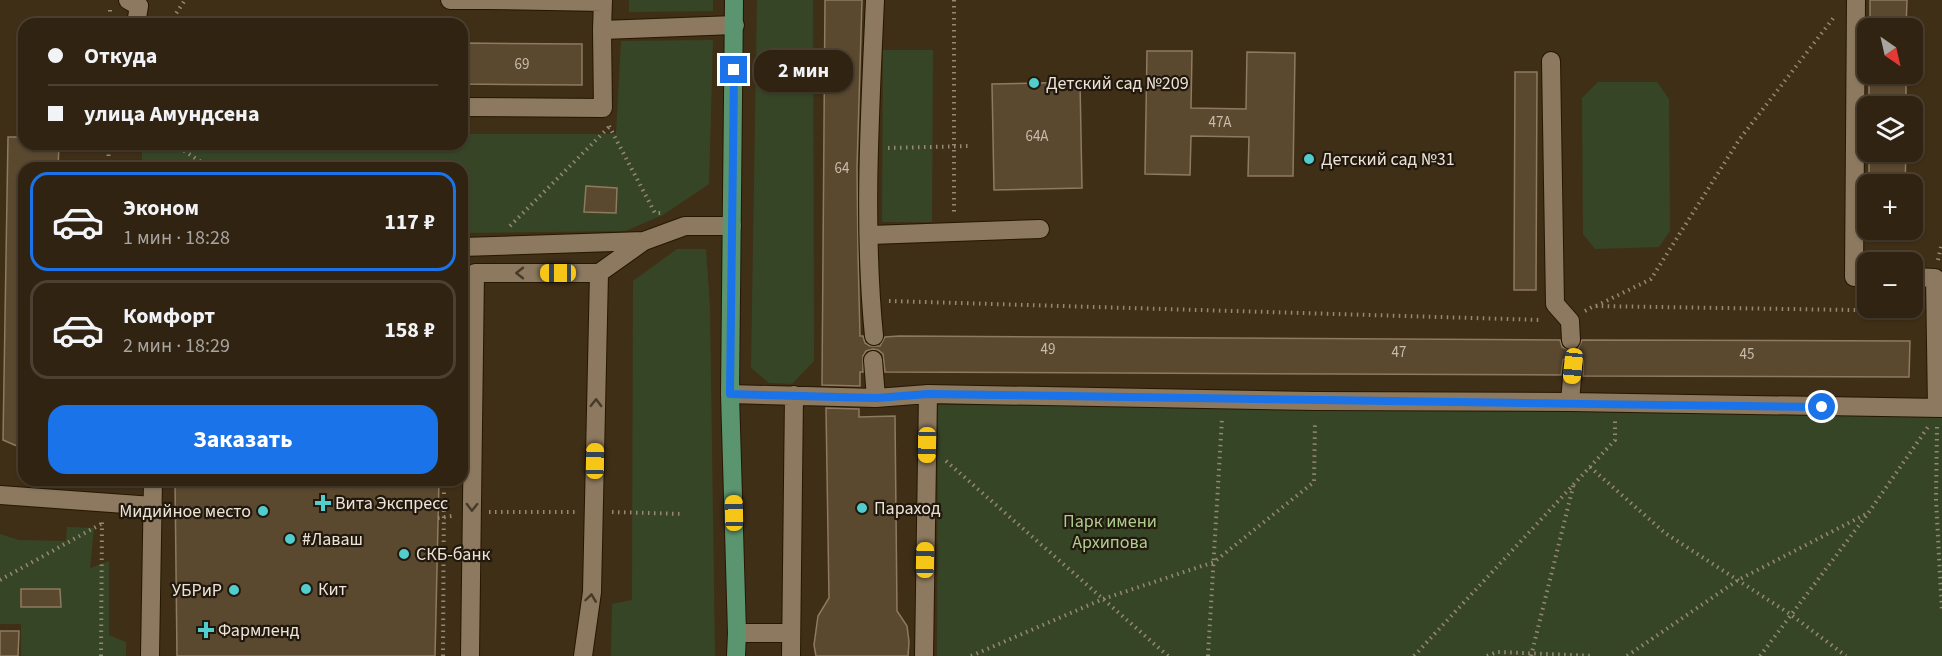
<!DOCTYPE html>
<html lang="ru">
<meta charset="utf-8">
<style>
:root{--surface:#302311;--page:#3c2f1f;--text:#f1f3f6;--muted:#a8a49f;--line:#4b4031;--accent:#1a73e8}
body{margin:0;font-family:"Source Sans 3",sans-serif;background:var(--page);color:var(--text);height:100vh;display:flex;flex-direction:column;font-size:22px;white-space:nowrap}
*{box-sizing:border-box;margin:0}
p{font-size:20px;color:var(--muted)}
.icon{flex:none;width:33px;height:33px;fill:none;stroke:currentColor;stroke-width:2;stroke-linecap:round;stroke-linejoin:round}
.map{position:relative;flex:1;overflow:hidden}
.details{position:absolute;left:18px;top:162px;width:450px;height:324px;display:flex;flex-direction:column;background:var(--surface);border-radius:18px;box-shadow:0 2px 4px #0004,0 0 0 2px var(--line)}
.details>*{flex:none}
.banner{position:absolute;left:18px;top:18px;width:450px;height:132px;border-radius:18px;box-shadow:0 2px 4px #0004,0 0 0 2px var(--line);display:grid;align-content:center;height:132px;padding:0 30px;background:var(--surface)}
.needle{width:39px;rotate:146deg}
.tools{position:absolute;left:1857px;top:18px;display:grid;gap:12px}
.tools a{display:grid;place-items:center;width:66px;height:66px;border-radius:12px;background:var(--surface);box-shadow:0 2px 4px #0004,0 0 0 2px var(--line);font-size:30px}
.end{position:absolute;width:27px;height:27px;margin:-14px;border:8px solid #1a73e8;background:#fff;box-shadow:0 0 0 3px #fff}
.from{border-radius:50%}
.bubble{position:absolute;height:42px;border-radius:18px;background:var(--surface);box-shadow:0 2px 4px #0004,0 0 0 2px var(--line);font-size:20px;font-weight:700;line-height:42px;text-align:center}
.car{position:absolute;width:18px;height:36px;margin:-18px -9px;border-radius:8px;box-shadow:0 0 4px 2px #0007;background:linear-gradient(#f5c518 24%,#345 0 40%,#f5c518 0 76%,#345 0 86%,#f5c518 0)}
.banner b{display:flex;align-items:center;gap:21px;height:57px;font-size:22px}
.banner b+b{border-top:2px solid var(--line)}
.banner i{width:15px;height:15px;background:var(--text)}
ul{padding:10px 0 0;list-style:none}
li{display:flex;align-items:center;gap:18px;height:99px;margin:0 12px 9px;padding:0 18px;border:3px solid var(--line);border-radius:18px}
li div{flex:1}
li b{display:block;font-size:22px}
li em{font-style:normal;font-weight:700}
li.current{border-color:var(--accent)}
li>.icon{width:54px;height:54px;stroke-width:1.5}
.button{display:flex;gap:12px;margin-top:auto;padding:12px 30px}
.button a{flex:1;height:69px;border-radius:18px;background:var(--accent);color:#fff;font-size:24px;font-weight:700;line-height:69px;text-align:center}
.map>svg:first-child{display:block}
.green{fill:#374527}
.building{fill:#5a482f;stroke:#8e7a60;stroke-width:1.5}
.lines{fill:none;stroke-linecap:round;stroke-linejoin:round}
.minor-casing{stroke:#261701;stroke-width:20}
.major-casing{stroke:#261701;stroke-width:20}
.path{stroke:#968874;stroke-width:4;stroke-dasharray:1.5 4.5;stroke-linecap:butt}
.minor{stroke:#8c795f;stroke-width:18}
.major{stroke:#5a956f;stroke-width:18}
.oneway{stroke:#463b2a}
.route{stroke:#1a73e8;stroke-width:8}
.poi-dot{fill:#52cdcd;stroke:#21190e;stroke-width:2}
.labels{text-anchor:middle;dominant-baseline:central;stroke-width:4.5;stroke-linejoin:round;paint-order:stroke}
.number-label{font-size:15px;fill:#c9bcac}
.poi-label{font-size:18px;fill:#eee3d5;stroke:#21190e;text-anchor:start}
.park-label{font-size:18px;fill:#afcc8e;stroke:#21190e}
</style>
<div class="map">
<svg width="1942" height="656" viewBox="0 0 1942 656">
<rect width="100%" height="100%" fill="#402f17"/>
<path class="green" d="M629,0h84v11l-84,1z
M757,0h56l1,361 -22,23 -23,-1 -18,-15z
M713,40l-4,144 -46,31 -38,16 -163,2v-65h-320v-24h320v-10h154l5,-93z
M883,50h50l-1,172h-50z
M1598,82h59l12,17 1,132 -11,16 -64,2 -12,-15 -1,-136z
M677,249h29l4,59 5,348h-104l1,-52 20,-4 1,-319z
M938,405l1004,7v244h-1005z
M67,527l27,1 -4,40 19,-7v74l17,7v14h-105v-32h-21v-90l19,6 47,1z"/>
<path class="building" d="M825,0h37l-5,168 1,85 2,83h3l2,7 5,3h10l5,-9 14,-1 661,4 2,7 9,4 7,-2 4,-9 328,1 -1,36 -326,-1v-15l-10,-6 -10,5 -2,15 -676,-3 -2,-18 -5,-4 -5,-1 -7,2 -3,5v16h-3v14l-38,-1z
M1870,0h37l-1,28h-36z
M462,43l120,1v41l-120,-1z
M1147,51h45l-1,57 55,1 1,-57 48,1 -2,123h-45l1,-39 -58,-1 -1,39 -45,-1z
M1515,72h22l-1,218h-22z
M1869,74h37v32h-37z
M1080,82l2,106 -88,2 -2,-106z
M8,137h16v7h35l-1,24h-34v281l-21,-9z
M1869,152h37l-1,32h-36z
M586,186l31,2 -1,25 -32,-1z
M826,408l33,1v8l36,-1 2,195 10,15 2,16 -1,14h-92l-2,-11 4,-29 11,-18z
M175,480h264l-4,176h-258z
M21,589h39l1,18h-40z
M0,631h19l-1,25h-18z"/>
<g class="lines">
<g class="minor-casing">
<path id="minor" d="M128,0l11,6 -3,18
M450,0h39
M489,0l114,2
M603,0l-1,30 133,-5
M1856,0l-2,277h14
M1551,61l4,243 15,17 1,19
M462,107l141,1 -1,-78
M870,235l170,-6
M462,247l182,-6
M1912,277l23,1 2,130
M874,336c-11,-111 -4,-224 1,-336
M873,360l3,38
M730,394l146,4 52,-4 387,7 255,1 372,6
M1570,402l3,-36
M0,495l153,11
M737,633h54
M150,656l3,-176
M470,656l5,-383h124l45,-32 41,-15h47
M583,656l9,-64 7,-319
M791,656l3,-261
M924,656l4,-262"/>
</g>
<g class="major-casing">
<path id="major" d="M734,0l-4,394 7,239 -1,23"/>
</g>
<path class="path" d="M954,0v213
M110,10v14
M156,24l17,-6 12,-18
M609,126l46,87h6
M174,144l36,24
M888,148l82,-2
M108,168l1,-24
M510,226l99,-99
M1938,260l4,-17
M889,301l653,19
M1596,306l55,-27 88,-139 96,-124
M1585,311l9,-5 322,5
M1937,427l-1,73 6,112
M946,461l222,195
M1590,467l75,66 125,81 56,42
M489,512h86
M612,512l72,2
M438,518l14,-2
M0,580l101,-56
M101,656l1,-136
M443,656l1,-176
M971,656l132,-57 111,-37 100,-80 1,-61
M1208,656l14,-238
M1414,656l201,-216v-20
M1487,656l10,-4 96,4
M1531,656l43,-173
M1627,656l111,-76 128,-66
M1760,656l109,-144 59,-85"/>
<use href="#minor" class="minor"/>
<use href="#major" class="major"/>
</g>
<defs><path id="oneway-chevron" d="M-2-3.5L2.5 0L-2 3.5" fill="none" stroke-width="1.6" stroke-linecap="round" stroke-linejoin="round" transform="scale(1.5)"/></defs>
<g class="oneway">
<use href="#oneway-chevron" transform="translate(520 273) rotate(180)"/>
<use href="#oneway-chevron" transform="translate(596 403) rotate(-89)"/>
<use href="#oneway-chevron" transform="translate(472 507) rotate(91)"/>
<use href="#oneway-chevron" transform="translate(591 598) rotate(-82)"/>
</g>
<g class="lines">
<path class="route" d="M734,70l-4,324 146,4 52,-4c298,6 596,9 894,13"/>
</g>
<g class="poi-dot">
<circle cx="1034" cy="83" r="6"/>
<circle cx="1309" cy="159" r="6"/>
<path d="M320 494h6v6h6v6h-6v6h-6v-6h-6v-6h6z"/>
<circle cx="862" cy="508" r="6"/>
<circle cx="263" cy="511" r="6"/>
<circle cx="290" cy="539" r="6"/>
<circle cx="404" cy="554" r="6"/>
<circle cx="306" cy="589" r="6"/>
<circle cx="234" cy="590" r="6"/>
<path d="M203 621h6v6h6v6h-6v6h-6v-6h-6v-6h6z"/>
</g>
<g class="labels">
<g class="number-label">
<text x="522" y="64">69</text>
<text x="1220" y="122">47А</text>
<text x="1037" y="136">64А</text>
<text x="842" y="168">64</text>
<text x="1048" y="349">49</text>
<text x="1399" y="352">47</text>
<text x="1747" y="354">45</text>
</g>
<g class="poi-label">
<text x="1046" y="83">Детский сад №209</text>
<text x="1321" y="159">Детский сад №31</text>
<text x="335" y="503">Вита Экспресс</text>
<text x="874" y="508">Параход</text>
<text x="251" y="511" text-anchor="end">Мидийное место</text>
<text x="302" y="539">#Лаваш</text>
<text x="416" y="554">СКБ-банк</text>
<text x="318" y="589">Кит</text>
<text x="222" y="590" text-anchor="end">УБРиР</text>
<text x="218" y="630">Фармленд</text>
</g>
<g class="park-label">
<text x="1110" y="521">Парк имени<tspan x="1110" dy="21">Архипова</tspan></text>
</g>
</g>
</svg>
<div class="tools">
<a><svg class="needle" viewBox="-14 -14 28 28"><path d="M0-13l5 13h-10z" fill="#e53935"/><path d="M0 13l5-13h-10z" fill="#a8a49f"/></svg></a>
<a><svg class="icon" aria-label="layers" viewBox="0 0 24 24"><path d="M12 4l9 5-9 5-9-5zM3 14l9 5 9-5"/></svg></a>
<a>+</a>
<a>−</a>
</div>
<i class="end from" style="left:1822px;top:407px"></i>
<i class="end" style="left:734px;top:70px"></i>
<div class="bubble" style="left:754px;top:50px;width:99px">2 мин</div>
<i class="car" style="left:558px;top:273px;rotate:270deg"></i>
<i class="car" style="left:1573px;top:366px;rotate:186deg"></i>
<i class="car" style="left:927px;top:445px;rotate:181deg"></i>
<i class="car" style="left:595px;top:461px;rotate:1deg"></i>
<i class="car" style="left:734px;top:513px;rotate:359deg"></i>
<i class="car" style="left:925px;top:560px;rotate:1deg"></i>
<div class="banner">
<b><i class="from"></i>Откуда</b>
<b><i></i>улица Амундсена</b>
</div>
<section class="details">
<ul>
<li class="current"><svg class="icon" aria-label="car" viewBox="0 0 24 24"><path d="M5 17H2v-5l4-1 3-4h7l3 4 3 1v5h-3M9 17h6M6 11h13"/><circle cx="7" cy="17" r="2"/><circle cx="17" cy="17" r="2"/></svg><div><b>Эконом</b><p>1 мин · 18:28</p></div><em>117 ₽</em></li>
<li><svg class="icon" aria-label="car" viewBox="0 0 24 24"><path d="M5 17H2v-5l4-1 3-4h7l3 4 3 1v5h-3M9 17h6M6 11h13"/><circle cx="7" cy="17" r="2"/><circle cx="17" cy="17" r="2"/></svg><div><b>Комфорт</b><p>2 мин · 18:29</p></div><em>158 ₽</em></li>
</ul>
<div class="button"><a>Заказать</a></div>
</section>
</div>
